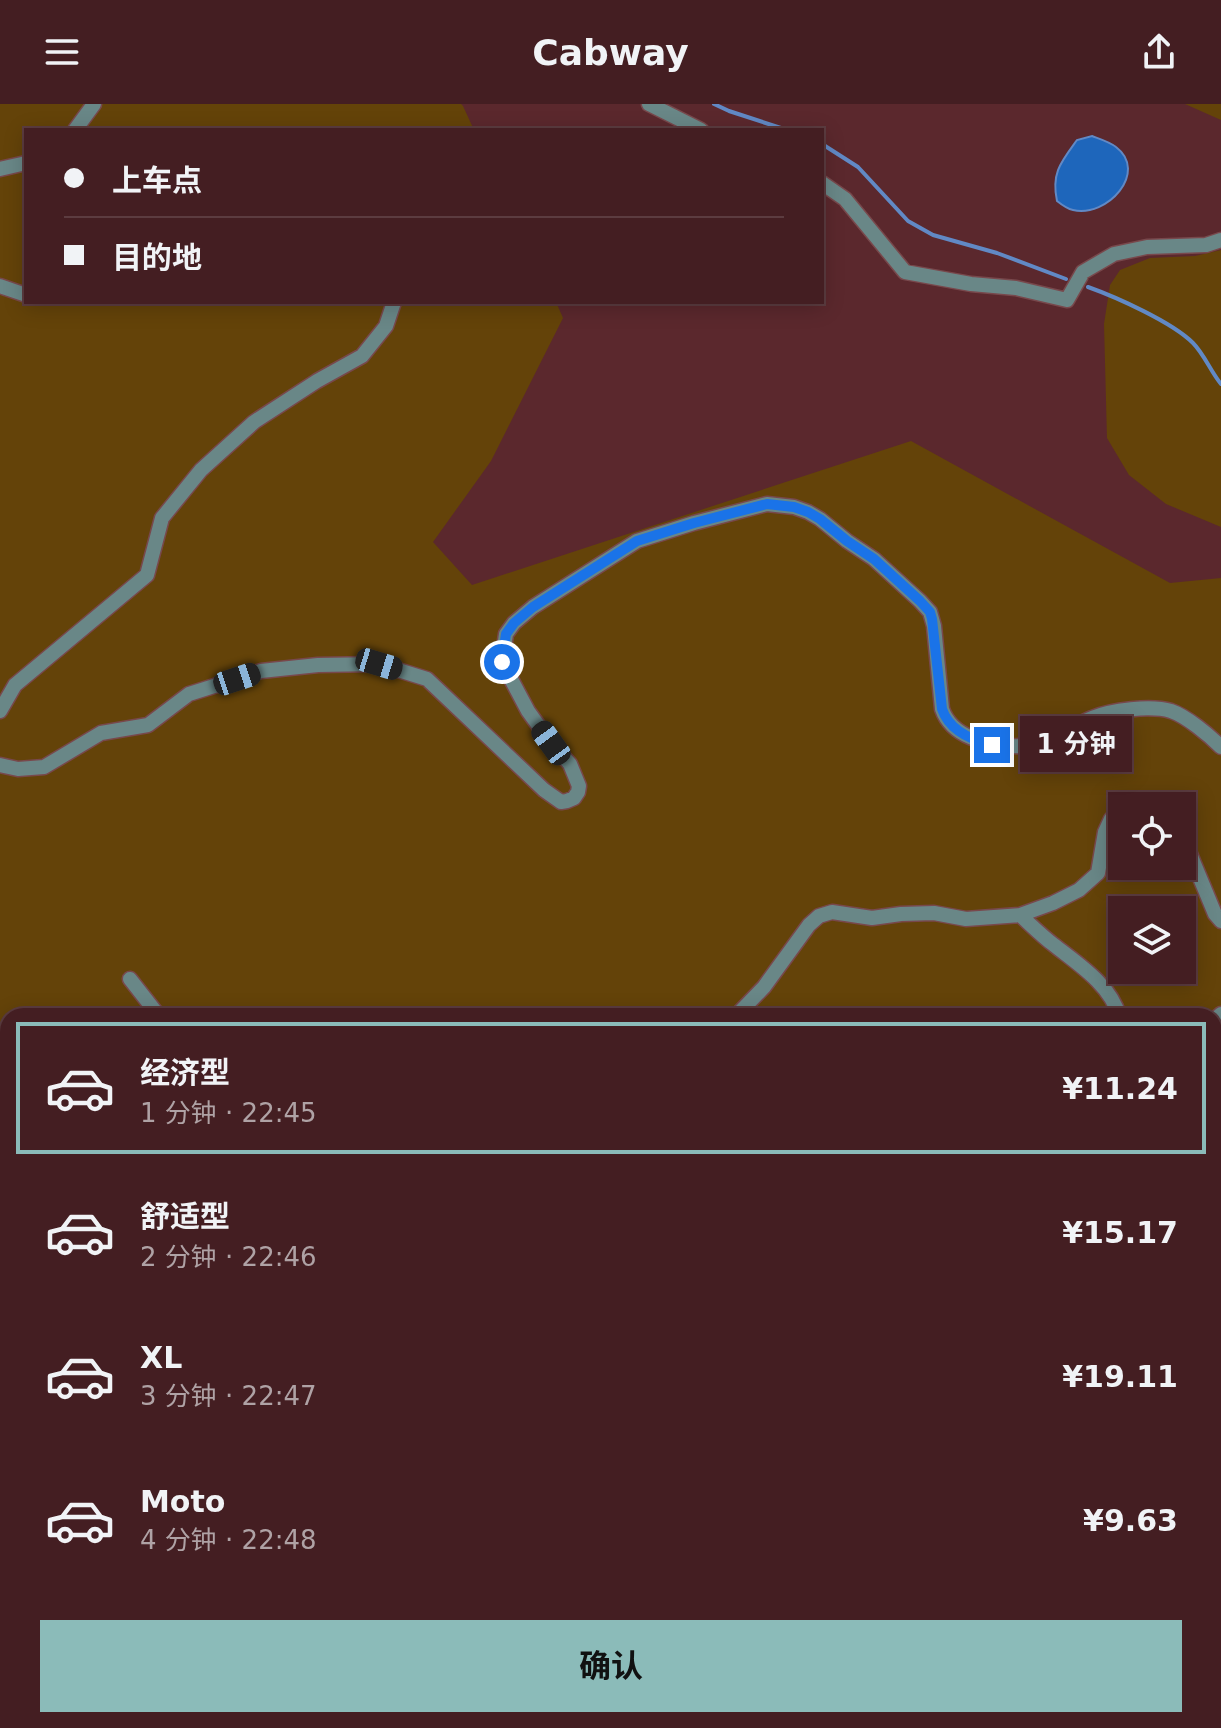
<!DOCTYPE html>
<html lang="zh">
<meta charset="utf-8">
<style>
:root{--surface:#441e22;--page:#4b272a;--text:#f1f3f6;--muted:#afa2a5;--line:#5c3c40;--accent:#8bbbb9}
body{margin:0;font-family:"DejaVu Sans","Noto Sans SC",sans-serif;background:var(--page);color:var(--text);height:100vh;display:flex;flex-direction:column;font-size:30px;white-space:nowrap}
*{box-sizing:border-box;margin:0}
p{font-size:26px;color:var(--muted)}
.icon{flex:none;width:44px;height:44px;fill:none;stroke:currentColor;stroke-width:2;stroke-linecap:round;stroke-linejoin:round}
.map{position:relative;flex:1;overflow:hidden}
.side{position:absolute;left:0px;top:904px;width:1222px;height:720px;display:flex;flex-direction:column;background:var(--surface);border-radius:24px 24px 0 0;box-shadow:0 4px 20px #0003,0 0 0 2px var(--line)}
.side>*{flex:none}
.banner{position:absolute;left:24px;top:24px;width:800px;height:176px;border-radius:0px;box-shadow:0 4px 20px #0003,0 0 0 2px var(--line);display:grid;align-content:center;height:176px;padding:0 40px;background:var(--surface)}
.buttons{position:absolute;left:1108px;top:688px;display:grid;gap:16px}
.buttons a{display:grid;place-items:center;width:88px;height:88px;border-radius:0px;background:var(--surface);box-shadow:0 4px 20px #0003,0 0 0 2px var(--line);font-size:40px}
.end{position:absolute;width:36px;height:36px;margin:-18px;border:10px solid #1a73e8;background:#fff;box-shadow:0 0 0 4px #fff}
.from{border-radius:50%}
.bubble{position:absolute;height:56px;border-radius:0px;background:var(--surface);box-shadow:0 4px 20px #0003,0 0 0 2px var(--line);font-size:26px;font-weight:700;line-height:56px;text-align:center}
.car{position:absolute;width:24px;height:48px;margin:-24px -12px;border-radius:10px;box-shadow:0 0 6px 2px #0007;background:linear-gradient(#222 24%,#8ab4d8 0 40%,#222 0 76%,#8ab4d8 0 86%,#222 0)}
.banner b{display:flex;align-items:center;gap:28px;height:76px;font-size:30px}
.banner b+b{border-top:2px solid var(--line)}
.banner i{width:20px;height:20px;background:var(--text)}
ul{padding:14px 0 0;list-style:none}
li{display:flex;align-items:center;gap:24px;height:132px;margin:0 16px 12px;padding:0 24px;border:4px solid transparent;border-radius:0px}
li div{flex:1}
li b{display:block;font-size:30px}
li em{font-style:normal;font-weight:700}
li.current{border-color:var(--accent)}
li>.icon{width:72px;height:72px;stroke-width:1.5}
.action{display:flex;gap:16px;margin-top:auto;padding:16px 40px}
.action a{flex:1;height:92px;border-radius:0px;background:var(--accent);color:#111;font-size:32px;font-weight:700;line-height:92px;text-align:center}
header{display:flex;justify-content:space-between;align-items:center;height:104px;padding:0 40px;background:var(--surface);font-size:36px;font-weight:700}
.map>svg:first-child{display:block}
.green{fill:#644309;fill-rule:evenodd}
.water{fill:#1e66bb;stroke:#6189c5;stroke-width:2}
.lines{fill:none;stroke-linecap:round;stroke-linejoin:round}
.stream{stroke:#6189c5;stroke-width:4}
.minor-casing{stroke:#78484c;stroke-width:17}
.path{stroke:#a57a7d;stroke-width:2;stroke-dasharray:6 4;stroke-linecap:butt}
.minor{stroke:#698787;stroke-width:14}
.route{stroke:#1a73e8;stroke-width:10}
</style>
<header><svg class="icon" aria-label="menu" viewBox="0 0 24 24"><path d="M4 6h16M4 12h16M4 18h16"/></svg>Cabway<svg class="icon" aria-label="share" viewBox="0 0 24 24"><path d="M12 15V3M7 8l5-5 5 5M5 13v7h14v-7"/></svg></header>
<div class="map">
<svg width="1221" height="1624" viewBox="0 0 1221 1624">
<rect width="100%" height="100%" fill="#5b282d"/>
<path class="green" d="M0,0h461l2,2 11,24h-448v172h530l7,16 -72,143 -58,81 39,43 439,-144 259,142 51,-5v1150h-116l-31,-8h140v-704h-1206v704h620l-6,8h-622zM1122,702h60v60h-60zM1122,806h60v60h-60z
M1185,0h36v16z
M1221,146v277l-55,-23 -37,-29 -22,-37 -3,-114 6,-39 10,-15 30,-12 45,-2z
M829,1616h190l-18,8h-163z"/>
<path class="water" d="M1092,32c8,3 18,6 24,11 33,25 -9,71 -43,63 -5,-1 -11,-5 -16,-9 -6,-28 4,-39 20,-61z"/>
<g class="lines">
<path class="stream" d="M714,0l15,7 58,19
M822,40l36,23 50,54 25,14 64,18 69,26
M1088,183c28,10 84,35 105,56 11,11 18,29 28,41"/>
<g class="minor-casing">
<path id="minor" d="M649,0l52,26
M75,26l19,-26
M0,65l26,-6
M822,79l23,16 60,73 66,12 45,4 51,12 16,-28 31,-18 33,-7 59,-2 15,-5
M0,182l26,9
M0,607l15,-26 132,-110 15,-57 39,-48 53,-48 63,-41 45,-25 24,-30 8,-24
M0,661l18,4 26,-2 57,-34 47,-8 41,-31 72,-23 57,-6 61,-1 48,15 117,111 17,12 6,-1 7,-3 4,-6 1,-6 -9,-22 -19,-21 -23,-32 -26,-49 4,-28 8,-11 19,-16 104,-66 57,-18 73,-19 27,3 14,5 12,7 27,22 27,18 46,42 10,11 4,14 8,83c10,29 44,35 71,37 8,0 17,2 25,0 24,-6 33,-20 54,-28 19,-8 59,-13 79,-7 15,5 38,24 50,36
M1182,737l6,8 27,65 6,7
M1020,811c11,10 22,21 34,30 24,19 57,40 65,71
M130,875l29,37
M736,912l28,-29 45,-62 10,-9 13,-4 40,6 29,-4 33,-1 32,6 54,-4 33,-12 26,-13 19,-17 7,-41 6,-13 11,-9
M1214,916l7,-6
M1214,947l7,5
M1214,999l7,1
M1214,1147l7,2
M1214,1327l7,3
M0,1364l8,10
M0,1561h8
M0,1614h8
M700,1616l3,8
M531,1624v-8"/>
</g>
<path class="path" d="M15,912l18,-6 12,2 3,4
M0,924l8,-7
M0,1071l5,-11 3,-23
M25,1624l4,-8"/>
<use href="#minor" class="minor"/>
</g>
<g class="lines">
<path class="route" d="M502,558l4,-28 8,-11 19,-16 104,-66 57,-18 73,-19 27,3 14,5 12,7 27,22 27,18 46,42 10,11 2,7 10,90c7,21 29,31 50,36"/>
</g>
</svg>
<div class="buttons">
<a><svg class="icon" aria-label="locate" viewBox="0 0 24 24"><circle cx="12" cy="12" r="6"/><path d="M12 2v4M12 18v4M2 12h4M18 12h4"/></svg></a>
<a><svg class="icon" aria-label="layers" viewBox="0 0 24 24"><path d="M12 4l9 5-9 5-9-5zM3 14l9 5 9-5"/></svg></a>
</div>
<i class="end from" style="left:502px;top:558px"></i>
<i class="end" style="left:992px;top:641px"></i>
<div class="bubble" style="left:1020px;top:612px;width:112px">1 分钟</div>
<i class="car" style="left:379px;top:560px;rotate:107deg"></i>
<i class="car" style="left:237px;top:575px;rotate:72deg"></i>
<i class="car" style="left:551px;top:639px;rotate:324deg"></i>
<div class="banner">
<b><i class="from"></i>上车点</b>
<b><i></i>目的地</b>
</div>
<section class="side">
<ul>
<li class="current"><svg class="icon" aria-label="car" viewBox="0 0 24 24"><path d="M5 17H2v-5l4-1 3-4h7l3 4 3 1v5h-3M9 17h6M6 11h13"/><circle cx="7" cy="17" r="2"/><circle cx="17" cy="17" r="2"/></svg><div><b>经济型</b><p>1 分钟 · 22:45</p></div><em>¥11.24</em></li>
<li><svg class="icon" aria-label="car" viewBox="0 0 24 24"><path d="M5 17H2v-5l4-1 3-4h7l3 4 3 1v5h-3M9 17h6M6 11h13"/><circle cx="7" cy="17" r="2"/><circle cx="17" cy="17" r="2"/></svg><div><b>舒适型</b><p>2 分钟 · 22:46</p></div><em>¥15.17</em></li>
<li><svg class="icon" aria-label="car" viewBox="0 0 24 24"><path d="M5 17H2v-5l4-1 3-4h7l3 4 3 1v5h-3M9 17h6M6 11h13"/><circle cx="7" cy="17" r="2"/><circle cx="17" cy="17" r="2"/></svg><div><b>XL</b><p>3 分钟 · 22:47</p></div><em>¥19.11</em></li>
<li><svg class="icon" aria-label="car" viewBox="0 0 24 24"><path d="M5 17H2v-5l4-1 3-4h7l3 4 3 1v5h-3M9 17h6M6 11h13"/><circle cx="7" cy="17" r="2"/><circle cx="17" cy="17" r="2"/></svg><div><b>Moto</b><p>4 分钟 · 22:48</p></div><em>¥9.63</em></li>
</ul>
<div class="action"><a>确认</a></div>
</section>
</div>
